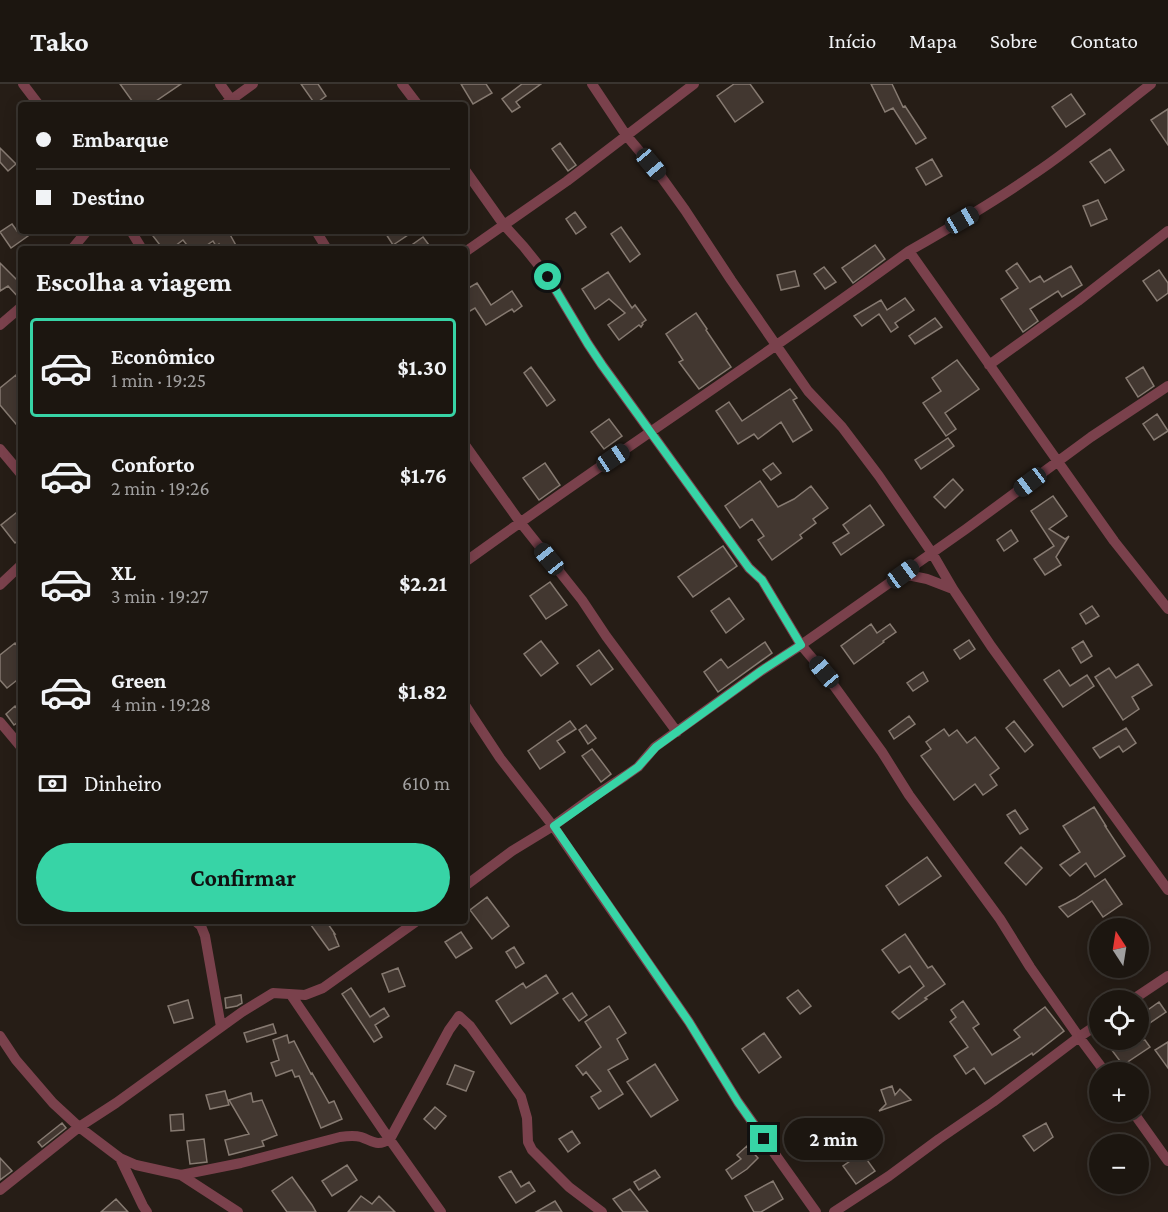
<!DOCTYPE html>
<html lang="pt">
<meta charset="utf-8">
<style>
:root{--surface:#1c1610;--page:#29231e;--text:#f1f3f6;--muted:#a09f9f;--line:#3a3530;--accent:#37d4a6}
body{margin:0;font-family:"Crimson Pro",serif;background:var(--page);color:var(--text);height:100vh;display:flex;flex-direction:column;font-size:22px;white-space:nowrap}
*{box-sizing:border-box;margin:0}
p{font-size:20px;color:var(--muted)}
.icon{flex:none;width:33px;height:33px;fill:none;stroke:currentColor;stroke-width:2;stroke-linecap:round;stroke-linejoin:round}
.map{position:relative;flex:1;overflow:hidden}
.details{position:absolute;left:18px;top:162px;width:450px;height:678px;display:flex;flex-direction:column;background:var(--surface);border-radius:6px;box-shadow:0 3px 15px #0003,0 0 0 2px var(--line)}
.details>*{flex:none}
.top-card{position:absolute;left:18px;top:18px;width:450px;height:132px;border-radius:6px;box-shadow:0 3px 15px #0003,0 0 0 2px var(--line);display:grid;align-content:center;height:132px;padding:0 18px;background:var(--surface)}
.needle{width:39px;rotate:348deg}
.tools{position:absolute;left:1089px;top:834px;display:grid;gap:12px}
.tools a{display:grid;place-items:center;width:60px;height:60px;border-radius:50%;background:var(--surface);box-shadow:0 3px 15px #0003,0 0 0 2px var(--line);font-size:30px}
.end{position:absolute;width:27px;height:27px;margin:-14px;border:8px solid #37d4a6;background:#111;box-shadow:0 0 0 3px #111}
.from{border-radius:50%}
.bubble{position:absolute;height:42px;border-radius:21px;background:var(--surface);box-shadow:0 3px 15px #0003,0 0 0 2px var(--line);font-size:20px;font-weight:700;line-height:42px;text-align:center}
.car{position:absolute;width:18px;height:36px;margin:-18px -9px;border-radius:8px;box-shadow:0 0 4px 2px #0007;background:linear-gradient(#222 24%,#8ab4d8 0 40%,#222 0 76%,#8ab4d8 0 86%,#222 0)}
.top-card b{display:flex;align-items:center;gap:21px;height:57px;font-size:22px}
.top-card b+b{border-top:2px solid var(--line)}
.top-card i{width:15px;height:15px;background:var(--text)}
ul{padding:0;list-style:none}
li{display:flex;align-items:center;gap:18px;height:99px;margin:0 12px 9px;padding:0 6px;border:3px solid transparent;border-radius:6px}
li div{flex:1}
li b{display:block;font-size:22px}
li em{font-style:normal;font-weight:700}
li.on{border-color:var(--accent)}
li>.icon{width:54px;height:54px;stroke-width:1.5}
h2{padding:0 18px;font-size:27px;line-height:72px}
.pay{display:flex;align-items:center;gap:15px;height:66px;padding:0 18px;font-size:22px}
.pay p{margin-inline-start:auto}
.button{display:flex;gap:12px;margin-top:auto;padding:12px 18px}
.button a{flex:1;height:69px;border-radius:36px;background:var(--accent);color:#111;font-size:24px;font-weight:700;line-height:69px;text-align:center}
header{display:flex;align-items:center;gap:36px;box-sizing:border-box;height:84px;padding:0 30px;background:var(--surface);border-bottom:2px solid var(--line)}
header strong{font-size:28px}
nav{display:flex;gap:33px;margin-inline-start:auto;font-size:21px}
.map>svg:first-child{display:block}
.building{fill:#423730;stroke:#867a71;stroke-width:1.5}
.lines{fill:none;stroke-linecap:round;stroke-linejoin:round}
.minor{stroke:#7a414c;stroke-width:10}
.route{stroke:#37d4a6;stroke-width:8}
</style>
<header>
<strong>Tako</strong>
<nav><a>Início</a><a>Mapa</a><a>Sobre</a><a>Contato</a></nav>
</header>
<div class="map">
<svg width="1168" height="1128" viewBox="0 0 1168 1128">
<rect width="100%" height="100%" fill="#261d16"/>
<path class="building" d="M120,0h61l-31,21h-15z
M301,0h17l8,12 -11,8z
M461,0h25l6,9 -19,11z
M522,0h19l-25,18 4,5 -8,5 -10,-13z
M734,0h16l13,18 -28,20 -18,-26z
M871,0h21l11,23 2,-1 21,32 -10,6 -23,-36 -8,4z
M1071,10l14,20 -19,13 -14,-20z
M1168,25v36l-17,-25z
M560,59l16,22 -8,6 -16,-22z
M0,64l16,16 -8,7 -8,-9z
M1110,65l14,21 -19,13 -15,-21z
M932,75l10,17 -16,9 -10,-17z
M1098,116l9,19 -16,7 -8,-20z
M575,128l11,15 -10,7 -10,-15z
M12,140l5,7h18l-24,17 -11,-16z
M621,143l19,27 -10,8 -19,-28z
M160,147h68l10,18h-17l-2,-5 -3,2 -3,-5 -12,8h-11l-7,-9 -12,9h-8l-10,-13z
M384,147h30l-21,14z
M423,153l9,12h-26z
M875,161l10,14 -32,24 -11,-15z
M0,179l21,21v16l-13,-14 -8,5z
M1017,179l13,19 10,-6 4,6 27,-16 11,19 -20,12 -4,-6 -28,18 8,12 -15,11 -22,-33 17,-11 -12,-17z
M824,183l12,15 -11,7 -11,-15z
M1159,186l9,13v10l-11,8 -14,-20z
M795,187l4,15 -18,4 -4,-15z
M608,188l24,36 3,-3 11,15 -4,3 1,1 -2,3 -2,-2 -20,15 -11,-15 17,-12 -16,-14 -14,10 -13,-20z
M477,199l14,22 21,-14 10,15 -8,6 -2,-3 -26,16 -11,-17 -10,6v-24z
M905,214l9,12 -19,13 3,4 -7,5 -12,-18 -17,12 -8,-10 27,-16 6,10z
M696,229l11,16 -1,1 25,37 -32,22 -20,-27 4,-2 -17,-26z
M935,234l7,9 -27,17 -6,-8z
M957,276l22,29 -34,24 11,16 -10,7 -23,-33 18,-12 -9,-13z
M531,283l24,33 -8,6 -23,-33z
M1143,283l11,19 -16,11 -12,-19z
M16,291l5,6v49l-21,-25v-17z
M790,305l7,9 -4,2 19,30 -19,12 -12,-20 -23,17 -4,-5 -16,10 -22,-33 13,-9 13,19z
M1157,330l11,17 -14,9 -11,-16z
M609,335l13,17 -18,13 -13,-17z
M948,354l6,8 -33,23 -6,-9z
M545,379l15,22 -21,15 -16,-22z
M773,379l8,10 -10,7 -8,-10z
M953,395l10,11 -18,18 -11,-11z
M760,397l18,26 16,-8 17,-13 17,22 -15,11 3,4 -16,12 2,3 -30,22 -14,-20 6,-4 -12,-17 -12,9 -15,-22z
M1053,412l14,20 -18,13 16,10 4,-3 -13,21 5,8 -16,10 -11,-16 20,-13 -23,-35z
M870,421l14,20 -43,30 -8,-12 16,-10 -6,-8z
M21,425v29l-6,5 -14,-18z
M1011,446l7,11 -14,10 -7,-11z
M723,462l14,20 -44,31 -15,-20z
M550,498l17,23 -21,14 -16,-23z
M729,514l15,21 -18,14 -15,-22z
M1092,522l7,10 -13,8 -6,-10z
M871,540l6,9 13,-9 6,8 -13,9 1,1 -30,22 -13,-18z
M969,556l6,9 -15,10 -6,-9z
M541,557l17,22 -17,13 -17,-22z
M1083,557l9,15 -11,7 -9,-15z
M765,558l7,11 -54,39 -14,-20 17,-13 7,9z
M15,559l6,8v26l-14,11 -7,-8v-25z
M599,566l14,19 -22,16 -14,-19z
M1138,580l14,21 -20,12 7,12 -16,11 -28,-43 14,-9 7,10z
M1059,586l11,16 17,-11 7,11 -31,21 -19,-27z
M923,588l5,9 -15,10 -6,-8z
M15,622l6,8v6l-7,5 -8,-11z
M909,632l6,8 -21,15 -5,-8z
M570,637l6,8 -19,12 8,11 -25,17 -12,-18z
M1014,637l19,24 -8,7 -19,-24z
M586,641l10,13 -8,6 -9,-14z
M1126,644l10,15 -13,9 -4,-6 -19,12 -7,-10z
M944,645l5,7 8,-6 10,13 8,-6 24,31 -9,7 7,10 -14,10 -8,-11 -21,16 -33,-44 10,-7 -5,-7z
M592,665l19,25 -10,8 -19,-26z
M1094,723l12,19h-1l20,30 -30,21 -9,-14 -16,13 -10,-11 20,-13 -17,-26z
M1015,726l13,19 -8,5 -13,-19z
M1021,763l21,21 -16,17 -21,-22z
M927,773l14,19 -42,29 -13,-19z
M1105,795l17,25 -19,13 -11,-16 -24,16 -9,-10 16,-8z
M487,813l22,29 -17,13 -22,-29z
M308,837h18l9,13h-1l5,12 -10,4z
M461,848l11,16 -16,10 -11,-16z
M905,850l23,34 4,-2 13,18 -20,14 2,1 -28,20 -7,-7 32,-26 -14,-20 -11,7 -17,-23z
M514,863l10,16 -8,5 -10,-16z
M398,884l7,18 -16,6 -7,-18z
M546,891l12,18 -47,31 -15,-23 27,-18 3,5z
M351,904l19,29 14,-9 5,8 -14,9 7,12 -8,5 -32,-48z
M798,906l13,16 -11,8 -13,-16z
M572,909l15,22 -8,6 -16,-22z
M241,911l1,8 -5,3 -11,2 -1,-10z
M188,916l5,18 -19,5 -6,-17z
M963,917l16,23 -6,4 19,27 28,-18 -6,-7 31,-23 19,24 -31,24 -1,-2 -47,31 -11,-16 -8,6 -12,-18 14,-9 -18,-25 6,-5 -5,-7z
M1159,918l7,10 -28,19v-14z
M609,922l17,27 -9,6 11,20 -20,11 15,24 -24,15 -8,-12 10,-6 -15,-19 -3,3 -7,-9 25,-19 -16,-25z
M273,940l3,9 -29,9 -3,-9z
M764,949l17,24 -22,16 -17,-24z
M287,951l2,8 5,-2 17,33 1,-1 17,30 5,-2 8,18 -21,9 -22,-52 -4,1 -3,-7 -16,6 -5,-13 8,-3 -6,-20z
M1116,956h29l5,7 -27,18 -15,-20z
M1168,958v26l-13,-18z
M655,980l23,36 -27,17 -24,-35z
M455,981l19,7 -8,19 -19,-7z
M892,1002l3,9 5,-6 11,11 -32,11 7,-7 -5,-14z
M225,1007l4,14 -19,4 -4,-14z
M251,1009l2,9 9,-2 15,35 -15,6 2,5 -35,9 -4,-15 24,-6 -20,-34z
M435,1023l11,9 -11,13 -11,-10z
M183,1030l1,16 -13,1 -1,-16z
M843,1037l5,12 -12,5 1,3 -11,4 -2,-1 -6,-14z
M62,1039l4,5 -24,19 -4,-5z
M1046,1039l7,14 -19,14 -11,-15z
M572,1047l8,12 -12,9 -9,-13z
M204,1055l3,23 -17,2 -3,-23z
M747,1062l11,12 -11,11 -15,10 -6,-9 15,-11 -4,-4z
M862,1069l13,18 -19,13 -13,-18z
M0,1074l12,13 -12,9z
M347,1081l10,15 -25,16 -10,-15z
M655,1086l5,7 -21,13 -5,-8z
M511,1087l10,16 8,-5 6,9 -19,12 -17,-26z
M292,1093l20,28 4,7h-29l-15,-21z
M773,1097l10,18 -22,13h-7l-9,-16z
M630,1105l18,23h-25l-10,-13z
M361,1112l11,8 7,-8 16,16h-47z
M116,1115l12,13h-27z
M555,1117l7,11h-26z"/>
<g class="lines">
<path class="minor" d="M23,0l16,21
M220,0l15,21
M402,0l16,21
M592,0l34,51 36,43 23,32 46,70 77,111 34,36 37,49 53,77 21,36 38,57 177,244
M224,21l29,-21
M465,86l39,55 20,22 24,30 40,67 14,21 147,203 13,12 39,65 23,27 58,80 27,43 91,124 30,48 49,70 26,35
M131,147l11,18
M316,147l11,18
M72,165l15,-18
M909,167c42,-24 85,-49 125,-77 41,-27 78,-60 117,-90
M465,168l102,-71 127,-97
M0,241l21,-18
M989,281l89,-64 90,-70
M465,361l55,77 62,78 24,36 71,96
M0,365l21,25
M465,478c146,-106 298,-204 444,-311l205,290 54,68
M903,490l24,5 26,10
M0,501l21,-20
M465,621l35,53 53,68 136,196 49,80 78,110
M0,638l21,25
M465,802l47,-35 41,-25 37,-27 35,-23 13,-9 17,-20 106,-76 40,-26 165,-116 125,-92 77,-51
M195,837l6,5 4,10 16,91
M291,911l92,135 58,82
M1132,916l36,-24
M0,952l16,24 37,43 26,24 41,31 16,7 45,10 57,37
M1133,1028l35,49
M120,1074l23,48 4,6
M181,1091l60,-12 99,-26c7,-1 14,-2 21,0 12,4 16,10 29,2l59,-109 10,-14 11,10 51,71 6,21 1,24 4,8 37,37 33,25
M0,1106l79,-63 37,-24 126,-91 31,-19 32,2 18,-7 94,-67
M834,1128l55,-36 50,-37 54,-37 86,-65 21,-14"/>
</g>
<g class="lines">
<path class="route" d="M548,193l40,67 14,21 147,203 13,12 39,65 -40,26 -105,76 -18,20 -84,59 135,196 49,80 26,37"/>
</g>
</svg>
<div class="tools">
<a><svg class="needle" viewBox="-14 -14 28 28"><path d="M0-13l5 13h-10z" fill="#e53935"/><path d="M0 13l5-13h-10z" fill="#a09f9f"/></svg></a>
<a><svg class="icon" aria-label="locate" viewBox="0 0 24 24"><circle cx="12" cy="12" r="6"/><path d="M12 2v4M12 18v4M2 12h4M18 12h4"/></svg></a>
<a>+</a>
<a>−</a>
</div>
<i class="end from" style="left:548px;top:193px"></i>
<i class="end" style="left:764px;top:1055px"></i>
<div class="bubble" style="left:784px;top:1034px;width:99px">2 min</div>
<i class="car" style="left:651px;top:80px;rotate:140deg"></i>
<i class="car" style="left:962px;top:136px;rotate:60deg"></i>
<i class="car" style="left:613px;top:374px;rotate:56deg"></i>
<i class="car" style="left:1030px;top:398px;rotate:233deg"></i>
<i class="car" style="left:549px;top:475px;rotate:321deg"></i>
<i class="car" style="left:903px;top:490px;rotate:54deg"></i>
<i class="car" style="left:824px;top:588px;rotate:320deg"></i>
<div class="top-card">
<b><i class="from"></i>Embarque</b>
<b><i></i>Destino</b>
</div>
<section class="details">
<h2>Escolha a viagem</h2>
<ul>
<li class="on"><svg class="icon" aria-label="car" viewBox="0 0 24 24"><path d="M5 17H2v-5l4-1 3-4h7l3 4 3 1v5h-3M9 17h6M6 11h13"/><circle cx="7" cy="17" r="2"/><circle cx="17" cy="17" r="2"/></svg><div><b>Econômico</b><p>1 min · 19:25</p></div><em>$1.30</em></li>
<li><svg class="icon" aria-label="car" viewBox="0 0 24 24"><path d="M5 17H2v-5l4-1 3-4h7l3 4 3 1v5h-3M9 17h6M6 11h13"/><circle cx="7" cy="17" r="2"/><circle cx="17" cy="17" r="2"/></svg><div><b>Conforto</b><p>2 min · 19:26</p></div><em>$1.76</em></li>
<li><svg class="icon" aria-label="car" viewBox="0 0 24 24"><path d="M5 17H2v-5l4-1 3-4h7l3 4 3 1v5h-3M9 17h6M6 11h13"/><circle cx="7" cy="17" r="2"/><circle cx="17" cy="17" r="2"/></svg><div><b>XL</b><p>3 min · 19:27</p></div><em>$2.21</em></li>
<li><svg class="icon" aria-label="car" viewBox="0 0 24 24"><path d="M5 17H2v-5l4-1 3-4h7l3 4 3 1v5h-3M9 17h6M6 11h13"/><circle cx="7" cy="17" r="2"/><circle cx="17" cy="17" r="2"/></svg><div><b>Green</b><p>4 min · 19:28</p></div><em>$1.82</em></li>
</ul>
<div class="pay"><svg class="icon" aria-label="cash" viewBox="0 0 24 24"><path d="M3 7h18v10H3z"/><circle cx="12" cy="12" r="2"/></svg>Dinheiro<p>610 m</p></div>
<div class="button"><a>Confirmar</a></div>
</section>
</div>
